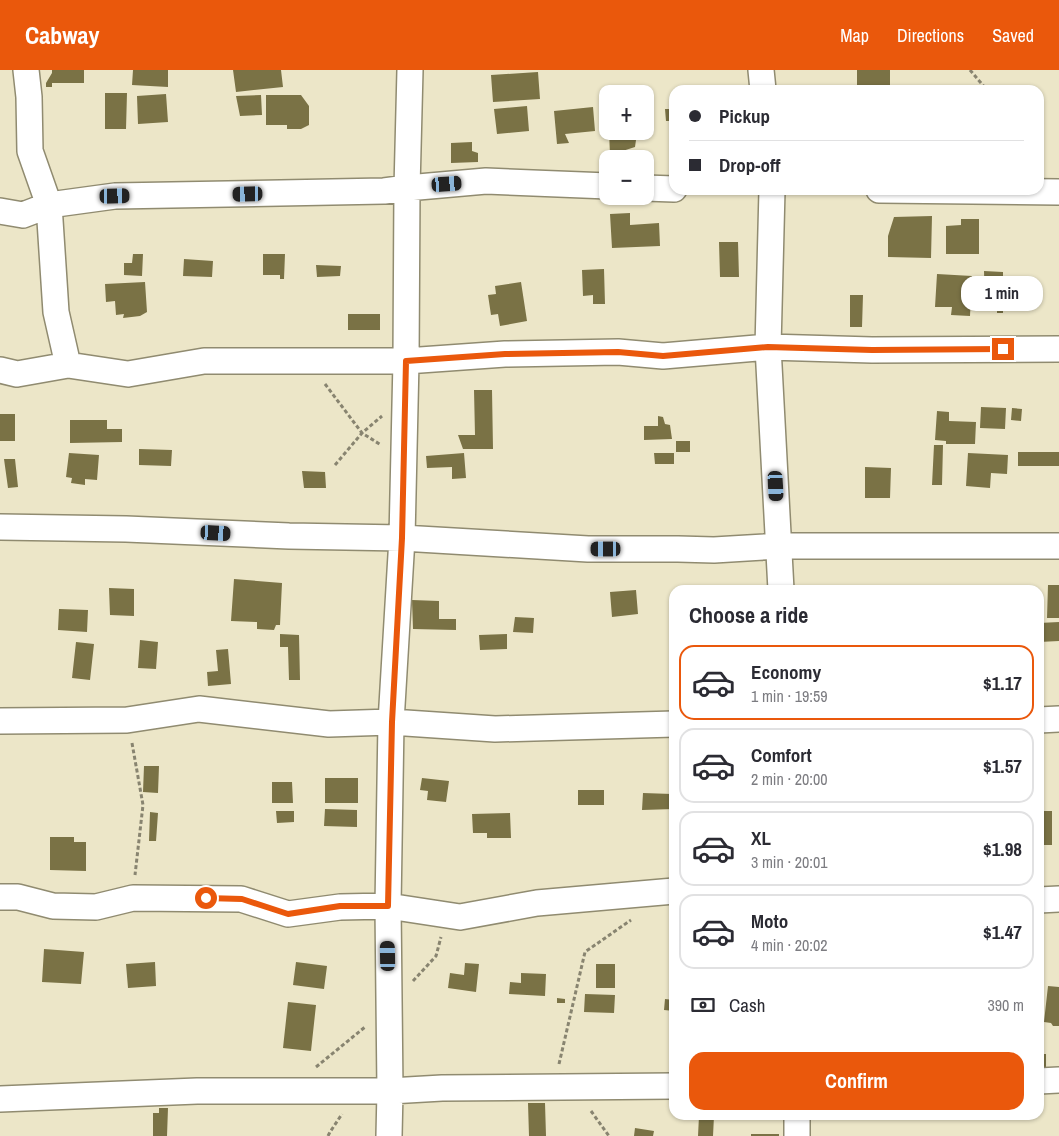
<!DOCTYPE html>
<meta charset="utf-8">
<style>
:root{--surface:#fff;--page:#f7f7f7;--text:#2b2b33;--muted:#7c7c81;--line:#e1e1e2;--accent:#ea580c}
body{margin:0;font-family:"Archivo Narrow",sans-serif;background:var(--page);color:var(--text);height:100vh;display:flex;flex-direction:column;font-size:19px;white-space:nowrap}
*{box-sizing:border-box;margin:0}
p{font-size:16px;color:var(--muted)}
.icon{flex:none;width:28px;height:28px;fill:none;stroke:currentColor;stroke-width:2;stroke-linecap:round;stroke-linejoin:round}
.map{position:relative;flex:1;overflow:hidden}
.sheet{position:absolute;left:669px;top:515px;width:375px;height:535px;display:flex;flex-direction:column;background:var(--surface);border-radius:15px;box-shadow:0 1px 4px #0004}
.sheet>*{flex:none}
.hud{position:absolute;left:669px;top:15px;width:375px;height:110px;border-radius:15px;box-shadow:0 1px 4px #0004;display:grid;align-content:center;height:110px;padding:0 20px;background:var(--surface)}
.controls{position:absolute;left:599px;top:15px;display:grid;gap:10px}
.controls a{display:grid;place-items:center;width:55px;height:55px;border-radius:10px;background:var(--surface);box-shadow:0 1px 4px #0004;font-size:25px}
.end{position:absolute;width:22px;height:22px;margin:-11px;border:6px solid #ea580c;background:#fff;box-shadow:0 0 0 2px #fff}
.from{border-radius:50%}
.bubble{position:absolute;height:35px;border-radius:15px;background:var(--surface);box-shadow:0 1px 4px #0004;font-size:16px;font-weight:800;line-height:35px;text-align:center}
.car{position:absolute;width:15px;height:30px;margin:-15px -8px;border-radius:6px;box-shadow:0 0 4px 1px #0007;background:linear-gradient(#222 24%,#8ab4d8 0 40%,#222 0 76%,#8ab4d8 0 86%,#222 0)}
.hud b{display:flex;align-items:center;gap:18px;height:48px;font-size:19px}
.hud b+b{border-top:1px solid var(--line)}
.hud i{width:12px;height:12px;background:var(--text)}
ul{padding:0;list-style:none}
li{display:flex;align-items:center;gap:15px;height:75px;margin:0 10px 8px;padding:0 10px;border:2px solid var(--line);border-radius:15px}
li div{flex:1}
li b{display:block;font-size:19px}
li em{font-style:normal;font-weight:800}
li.current{border-color:var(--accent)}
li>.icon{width:45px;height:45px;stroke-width:1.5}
h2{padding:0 20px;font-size:22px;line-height:60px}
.pay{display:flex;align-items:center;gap:12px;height:55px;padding:0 20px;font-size:19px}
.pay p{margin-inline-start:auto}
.button{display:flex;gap:10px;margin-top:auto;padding:10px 20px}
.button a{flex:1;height:58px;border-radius:15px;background:var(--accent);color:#fff;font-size:20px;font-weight:800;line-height:58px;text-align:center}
header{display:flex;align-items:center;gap:30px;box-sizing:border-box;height:70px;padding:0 25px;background:var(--accent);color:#fff}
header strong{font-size:24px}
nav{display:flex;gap:28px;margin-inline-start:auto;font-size:18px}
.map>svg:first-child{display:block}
.building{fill:#7a7245}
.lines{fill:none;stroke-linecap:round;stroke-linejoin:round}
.street-casing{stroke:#908b70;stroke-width:28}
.path{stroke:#888470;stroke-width:3;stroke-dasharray:4 2.5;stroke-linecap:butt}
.street{stroke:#fff;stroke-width:25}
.route{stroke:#ea580c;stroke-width:6}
</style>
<header>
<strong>Cabway</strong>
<nav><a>Map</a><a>Directions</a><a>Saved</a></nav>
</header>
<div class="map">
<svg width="1059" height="1066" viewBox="0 0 1059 1066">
<rect width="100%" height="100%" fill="#ece6c8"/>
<path class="building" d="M52,0h32v13h-32v4h-6v-4l6,-10z
M133,0h35v17l-36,-2z
M233,0h48l2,17 -47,5z
M857,0h33v20h-33z
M538,2l2,27 -47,3 -2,-27z
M105,23h22l-1,36h-21z
M166,24l2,28 -30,2 -1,-28z
M261,25l1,20 -22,1 -4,-20z
M266,25h35l8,11v19l-8,4h-14v-4h-21z
M527,36l2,25 -32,3 -3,-25z
M593,37l2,24 -30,3 4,9 -12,1 -3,-33z
M665,39h9v12h-8z
M609,61h33l1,7 -7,2 -1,7 -25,8z
M472,72v9l6,2v9l-27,1v-20z
M630,143v12l29,-2 1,23 -48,2 -2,-34z
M932,146l-1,42 -43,-1v-21l6,-19z
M961,149h18v35h-33v-28l15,-1z
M719,172h19l1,35h-19z
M133,184h10l-1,22 -18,-1v-12h8z
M263,184h22l-1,25h-4v-4h-17z
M184,189l29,2 -1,16 -29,-1z
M316,195l25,1 -1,10 -23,1z
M604,199l1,35h-12v-9l-10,1 -1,-26z
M984,201l19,1v41h-6v-8l-12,1z
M937,204l35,2 -2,40 -19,-1 1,-8h-17z
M145,212l2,30 -7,4 -17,2 1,-4 -8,1 -1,-14 -9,1 -1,-18z
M521,212l6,39 -27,5 -2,-12 -7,1 -3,-20 8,-1 -1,-8z
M850,225h13l-1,32h-12z
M348,244h32v16h-32z
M474,320h18l1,59h-30l-5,-14h17z
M981,337l25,1 -1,21 -25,-1z
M1012,338l10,1 -1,12 -10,-1z
M937,341l12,1v9l27,1 -1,22h-29v-3l-11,-1z
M0,344h15v27h-15z
M658,346l5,1 2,7 5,1 2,14 -28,1v-14h14z
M70,350h37v9h15v13l-52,1z
M676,371h14v11h-14z
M934,375h9l-1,40h-10z
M139,379l33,1 -1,16 -32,-1z
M1018,382h41v14h-41z
M69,383l30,2 -2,25 -12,-1v6l-14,-2 1,-5 -6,-1z
M464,383l2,25 -14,1v-12l-25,1 -1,-12z
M654,383h20v11h-19z
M968,383l40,2 -1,19 -16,-1 -1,15 -24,-2z
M4,389h11l3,28 -10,1z
M865,397l26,1 -1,30h-25z
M302,401l23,1 1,16h-22z
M234,509l48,4 -2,42h-4l-2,5 -17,-1v-7l-26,-1z
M1048,515h11v33h-12z
M109,518l25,1v27l-24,-1z
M636,520l2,24 -26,3 -2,-25z
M412,530l27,1v18h17v11l-43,-1z
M59,539l29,1 -1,22 -29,-2z
M515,547l19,1 -1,15 -20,-1z
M1059,552v19l-20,1v-19z
M280,564l19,1 1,45h-11l-1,-33h-8z
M507,564v15l-27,1 -1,-15z
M140,570l18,2 -2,27 -18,-1z
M76,572l18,2 -4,36 -18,-2z
M228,579l3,35 -23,2 -1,-14 11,-1 -2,-21z
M144,696h15l-1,27 -15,-1z
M325,708h33v25h-33z
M422,708l27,3 -3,21 -19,-2 1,-9 -8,-1z
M272,712h20l1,21h-21z
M578,720h26v15h-26z
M643,723l29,1 2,15 -32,1z
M325,739l32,1v17l-33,-1z
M276,741h18v11l-17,1z
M1039,741h13v34h-13z
M150,742l8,1 -2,28h-7z
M510,743l1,25h-24v-5h-14l-1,-19z
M50,767h24v5h12v29l-36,-1z
M44,879l40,3 -3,32 -39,-2z
M155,892l1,24 -28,2 -2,-24z
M296,892l31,4 -3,23 -31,-4z
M465,893l14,1 -3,28 -28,-4 2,-15 14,2z
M596,894h19v24h-19z
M521,903l25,1 -1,22 -36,-2 1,-12 11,1z
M1048,916l11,1v39h-6l-2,-3 -7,-1z
M585,924l30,1 -1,18 -30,-1z
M557,928l8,1v4h-8z
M665,929l9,1v11l-10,-1z
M288,932l28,3 -5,46 -28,-3z
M1039,984h7v15h-7z
M528,1033h17l1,33h-17z
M159,1038h9l-1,28h-14v-23h6z
M718,1045h20v3l-20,-1z
M699,1046h15l-1,20h-15z
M635,1058l19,3 -1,5h-19z
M751,1064h28v2h-28z"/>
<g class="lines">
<g class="street-casing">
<path id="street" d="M26,0l3,27 1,54 19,54 7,107 12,53
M761,0l2,20
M645,118l29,1
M772,120l-4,157 13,243
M879,120l180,2
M0,141l23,4 26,-10 66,-9 269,-5 23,-3 79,-7 122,5
M0,300l17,4 51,-9 60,9 76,-13h202l99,-7 113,-2 45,4 105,-9 104,3 187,-1
M0,457l126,2 163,7 113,2 186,11h90l36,1 65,-4h280
M1039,650l20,-1
M0,651l127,-1 72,-11 130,15 62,-2 104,7 179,-5
M0,827h18l35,9 43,1 37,-9 108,1 47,15 52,-7 48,-1 72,11 77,-14 137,-12
M1039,830l20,-1
M1039,1011l20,-1
M0,1029l197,-8h193l52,-3 232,-2
M389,1066l1,-45 -2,-185 3,-184 11,-184 4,-177 1,-173 3,-118
M797,1066v-21"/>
</g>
<path class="path" d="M970,0l17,20
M325,314l37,49 19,12
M335,395l27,-32 20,-17
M132,673l11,62 -8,70
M413,911l23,-25 5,-19
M559,994l26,-112 46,-32
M316,997l49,-40
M591,1041l18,25
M328,1066l2,-4 12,-18"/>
<use href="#street" class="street"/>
</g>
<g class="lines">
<path class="route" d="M206,828l36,1 46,15 52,-8h48l4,-184 10,-184 4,-177 99,-7 113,-2 45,4 105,-9 104,3 131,-1"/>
</g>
</svg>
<div class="controls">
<a>+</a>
<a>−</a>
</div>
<i class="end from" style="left:206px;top:828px"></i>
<i class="end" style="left:1003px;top:279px"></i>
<div class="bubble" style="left:961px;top:206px;width:82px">1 min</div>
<i class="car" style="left:447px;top:114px;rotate:86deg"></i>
<i class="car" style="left:248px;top:124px;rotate:269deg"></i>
<i class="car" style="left:115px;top:126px;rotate:89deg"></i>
<i class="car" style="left:776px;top:416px;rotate:177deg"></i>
<i class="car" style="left:216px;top:463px;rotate:93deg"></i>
<i class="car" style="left:606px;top:479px;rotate:270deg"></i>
<i class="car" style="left:388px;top:886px;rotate:359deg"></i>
<div class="hud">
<b><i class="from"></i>Pickup</b>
<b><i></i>Drop-off</b>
</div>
<section class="sheet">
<h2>Choose a ride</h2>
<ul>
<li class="current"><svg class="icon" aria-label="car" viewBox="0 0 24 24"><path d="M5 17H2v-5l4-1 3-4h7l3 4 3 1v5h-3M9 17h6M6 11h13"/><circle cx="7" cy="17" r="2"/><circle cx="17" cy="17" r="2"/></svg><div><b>Economy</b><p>1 min · 19:59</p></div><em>$1.17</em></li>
<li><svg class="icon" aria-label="car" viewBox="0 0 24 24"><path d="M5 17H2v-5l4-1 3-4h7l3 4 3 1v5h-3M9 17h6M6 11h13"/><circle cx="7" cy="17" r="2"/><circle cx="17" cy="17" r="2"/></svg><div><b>Comfort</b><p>2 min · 20:00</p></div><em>$1.57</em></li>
<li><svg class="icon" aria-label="car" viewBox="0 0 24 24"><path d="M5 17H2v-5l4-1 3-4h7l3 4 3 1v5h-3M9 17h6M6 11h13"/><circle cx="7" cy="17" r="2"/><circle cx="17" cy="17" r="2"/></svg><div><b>XL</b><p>3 min · 20:01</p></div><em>$1.98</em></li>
<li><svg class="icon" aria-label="car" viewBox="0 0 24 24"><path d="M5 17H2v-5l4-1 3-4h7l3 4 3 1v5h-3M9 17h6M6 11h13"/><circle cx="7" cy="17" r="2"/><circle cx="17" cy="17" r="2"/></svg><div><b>Moto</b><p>4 min · 20:02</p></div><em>$1.47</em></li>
</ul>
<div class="pay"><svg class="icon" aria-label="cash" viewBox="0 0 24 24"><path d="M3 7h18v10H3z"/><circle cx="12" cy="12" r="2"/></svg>Cash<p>390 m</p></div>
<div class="button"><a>Confirm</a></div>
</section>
</div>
